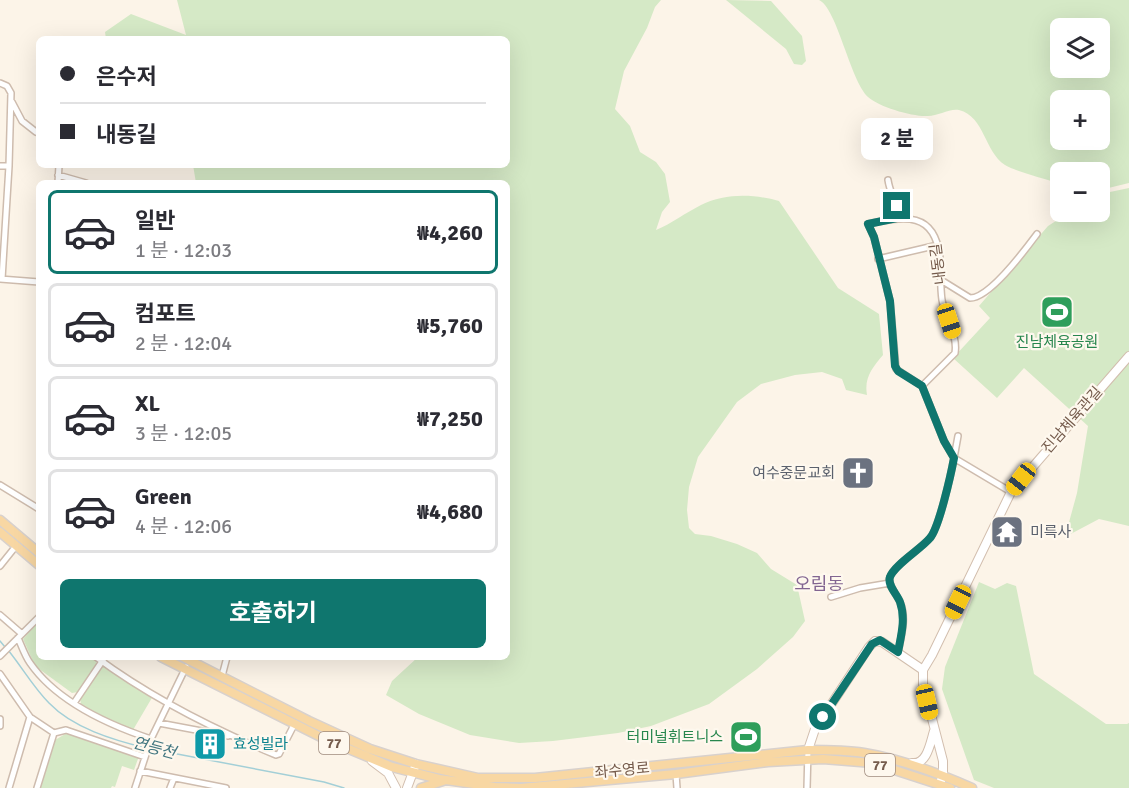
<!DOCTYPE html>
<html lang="ko">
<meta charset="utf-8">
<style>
:root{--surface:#fff;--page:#f2f2f3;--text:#2b2b33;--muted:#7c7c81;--line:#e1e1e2;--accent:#0f766e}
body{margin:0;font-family:Signika,"Noto Sans KR",sans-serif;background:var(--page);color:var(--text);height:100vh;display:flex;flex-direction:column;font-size:22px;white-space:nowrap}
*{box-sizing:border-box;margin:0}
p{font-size:20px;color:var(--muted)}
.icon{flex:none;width:33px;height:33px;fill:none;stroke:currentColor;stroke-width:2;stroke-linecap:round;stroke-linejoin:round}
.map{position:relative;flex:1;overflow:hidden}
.sheet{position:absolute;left:36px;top:180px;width:474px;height:480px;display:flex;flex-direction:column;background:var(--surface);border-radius:9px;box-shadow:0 6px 24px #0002}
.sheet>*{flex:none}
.top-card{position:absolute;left:36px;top:36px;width:474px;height:132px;border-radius:9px;box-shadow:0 6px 24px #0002;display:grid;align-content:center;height:132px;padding:0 24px;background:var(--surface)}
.fabs{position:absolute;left:1050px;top:18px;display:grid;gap:12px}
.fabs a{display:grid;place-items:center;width:60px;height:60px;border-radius:9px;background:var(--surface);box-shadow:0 6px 24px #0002;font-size:30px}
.end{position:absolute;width:27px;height:27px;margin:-14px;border:8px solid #0f766e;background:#fff;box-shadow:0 0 0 3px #fff}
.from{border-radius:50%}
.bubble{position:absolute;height:42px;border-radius:9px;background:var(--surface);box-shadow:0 6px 24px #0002;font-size:20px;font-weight:700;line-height:42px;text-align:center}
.car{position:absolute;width:18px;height:36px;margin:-18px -9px;border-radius:8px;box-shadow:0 0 4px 2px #0007;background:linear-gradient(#f5c518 24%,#345 0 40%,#f5c518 0 76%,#345 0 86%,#f5c518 0)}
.top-card b{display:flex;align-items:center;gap:21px;height:57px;font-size:22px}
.top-card b+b{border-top:2px solid var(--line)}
.top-card i{width:15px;height:15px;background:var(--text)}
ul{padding:10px 0 0;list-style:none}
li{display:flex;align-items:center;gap:18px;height:84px;margin:0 12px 9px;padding:0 12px;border:3px solid var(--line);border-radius:9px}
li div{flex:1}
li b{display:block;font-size:22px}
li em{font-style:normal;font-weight:700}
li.on{border-color:var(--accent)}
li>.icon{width:54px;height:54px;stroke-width:1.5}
.button{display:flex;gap:12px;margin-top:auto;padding:12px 24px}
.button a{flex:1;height:69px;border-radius:9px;background:var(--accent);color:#fff;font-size:24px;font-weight:700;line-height:69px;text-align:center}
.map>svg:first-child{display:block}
.green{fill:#d5e9c6;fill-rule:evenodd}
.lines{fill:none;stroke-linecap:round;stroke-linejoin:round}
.stream{stroke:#a3cfd7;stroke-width:1.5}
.street-casing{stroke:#cebcae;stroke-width:8}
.secondary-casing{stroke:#d2beae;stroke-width:10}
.primary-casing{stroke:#d8d1cd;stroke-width:11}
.street{stroke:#fff;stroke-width:5}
.secondary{stroke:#fff;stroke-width:8}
.primary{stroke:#f8d7a3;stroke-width:8}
.route{stroke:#0f766e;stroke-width:8}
.labels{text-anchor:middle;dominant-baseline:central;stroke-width:4.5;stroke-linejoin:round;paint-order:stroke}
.shield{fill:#fef8ee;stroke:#9e8a7d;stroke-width:1.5}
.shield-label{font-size:14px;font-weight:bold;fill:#755b4c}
.street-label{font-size:15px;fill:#755b4c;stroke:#fef8ee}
.leisure-label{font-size:15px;fill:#27864d;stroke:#fef8ee}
.worship-label{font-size:15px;fill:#5b616d;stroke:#fef8ee;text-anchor:end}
.culture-label{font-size:15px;fill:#0d838f;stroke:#fef8ee;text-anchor:start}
.water-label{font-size:16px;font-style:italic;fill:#437781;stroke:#fef8ee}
.quarter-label{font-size:18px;fill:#826591;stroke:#fef8ee}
</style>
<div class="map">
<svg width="1129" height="788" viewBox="0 0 1129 788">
<rect width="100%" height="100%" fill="#fcf4e8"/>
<path class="green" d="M177,0h484l-6,7 -8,21 -23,43 -9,38 15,17 10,26 16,10 9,12 5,28 -8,10 -6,18c15,-6 29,-17 45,-25 24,-12 53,-11 78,-4l59,87 41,26 4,41c-11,13 -19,23 -16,40l-21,-5 -4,-11 -20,-7 -27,3 -34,9 -24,18 -39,55 -9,30 -2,23 2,18 6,6 16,2 26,8 20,9 14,16 26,16 8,36 -12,16 -36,32 -48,35 -58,22 -33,7 -65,8 -34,2 -49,-8 -51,-21 -33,-19 6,-14 26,-24h89v-474h-311l-3,-18h314v-126h-401l-1,-7 26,-18 55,21z
M726,0l45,1 31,35 4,25 -4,4 -8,-1 -8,-15z
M819,0h310v183l-29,7v-18h-40v12l-3,-1c-14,-5 -40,-11 -52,-18 -21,-14 -20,-48 -46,-55 -9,-2 -21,6 -31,6 -15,1 -49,-9 -60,-19 -18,-17 -31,-89 -49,-97zM1060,28h40v40h-40zM1060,100h40v40h-40z
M1129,188v338l-30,-7 -34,18 12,-44 11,-67 -64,-58 -27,30 -44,-40 37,-40 -11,-12 69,-80 22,-14h30v-15l10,-5z
M979,582l16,7 12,-6 9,3 18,88 72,50h21l2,-1v65h-135l-20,-8 -32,-91 3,-22z
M39,621v36h54l4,6 -19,29 -6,1 -37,-27 -12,-27z
M106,666l47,30 -20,34 -22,-8 -30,-18 -1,-5 21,-32z
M67,733l72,23 -5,14 -12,-4 -7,21 -3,-1 -1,2h-71l15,-48z"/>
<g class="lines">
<path class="stream" d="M0,641l5,6
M8,650c14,17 25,37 41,53 24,25 64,37 97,45
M151,749l173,33 20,6"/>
<g class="street-casing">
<path id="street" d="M0,83l7,3 4,7 -2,73h-9
M12,102l10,19 14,11
M58,175l28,8
M888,180c2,14 10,24 9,38
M58,183l1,-18
M878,259l60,-14
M0,279l39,3
M2,279l7,-113
M941,280l29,18c20,0 55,-48 67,-64
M958,436l-4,22 57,34
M0,485l39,24
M0,566l16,-20
M831,597l29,-9 30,-5
M0,615l22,19
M18,638c4,9 7,18 12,25 27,39 79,62 121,76
M898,653c3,-17 9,-35 2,-51 -3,-8 -13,-17 -10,-25 4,-12 31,-28 40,-39 9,-10 21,-64 24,-80l-10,-17 -22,-55 -26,-17 -6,-68 -16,-64 -6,-13c37,-8 67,-13 72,34 1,14 0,28 2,42 3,17 16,35 13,53l-33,33
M0,656l39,-39
M96,657c54,40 117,72 180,98l3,-1 16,-31
M0,674l30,43 24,16
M222,676l5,-19
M74,703l31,-46
M0,719v7
M159,723l69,13
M54,733l12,-3 79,27
M140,771l86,17
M676,774l1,14
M9,788l21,-71
M37,788l17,-55
M135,788l16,-49 35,-72
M170,788l4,-10
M807,788l1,-38"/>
</g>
<g class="secondary-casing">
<path id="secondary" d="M808,750l7,-21 54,-82 6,-6 7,1 41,28
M372,761l16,12 8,15
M912,763c15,2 18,-19 22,-32
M940,783l3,-8v-14l-20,-77v-14l9,-15 79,-163 118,-136
M407,788l9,-24"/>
</g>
<g class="primary-casing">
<path id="primary" d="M0,520l39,33
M0,532l39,33
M161,657l166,83 65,27 47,12 56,8 25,1
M183,657l126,64 61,28 46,15 62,14h57l273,-28c19,0 38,0 56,3 37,6 74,20 108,35
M421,788l22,-7
M521,788l155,-14 92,-12 55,-3 50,4 77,25"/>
</g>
<use href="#street" class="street"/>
<use href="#secondary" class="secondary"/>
<use href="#primary" class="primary"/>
</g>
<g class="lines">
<path class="route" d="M823,717l49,-73 8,-4 18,12c3,-16 8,-33 2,-50 -3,-8 -13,-17 -10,-25 4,-12 31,-28 40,-39 9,-10 21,-64 24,-80l-10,-17 -22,-55 -24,-15 -3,-5 -5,-65 -16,-64 -6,-13 29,-6v-12"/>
</g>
<defs>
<g id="stadium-square" transform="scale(1.725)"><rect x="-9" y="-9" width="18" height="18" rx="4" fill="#2e9e5b" stroke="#fef8ee"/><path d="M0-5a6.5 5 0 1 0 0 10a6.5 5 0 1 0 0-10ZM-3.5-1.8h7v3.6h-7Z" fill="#fff"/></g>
<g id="church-square" transform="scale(1.725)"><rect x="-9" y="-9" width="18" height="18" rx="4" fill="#6b7280" stroke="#fef8ee"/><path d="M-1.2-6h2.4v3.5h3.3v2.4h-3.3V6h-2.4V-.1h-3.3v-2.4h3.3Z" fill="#fff"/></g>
<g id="temple-square" transform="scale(1.725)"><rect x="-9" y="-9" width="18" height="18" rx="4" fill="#6b7280" stroke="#fef8ee"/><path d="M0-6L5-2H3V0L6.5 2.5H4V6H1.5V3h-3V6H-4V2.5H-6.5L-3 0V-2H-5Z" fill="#fff"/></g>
<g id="building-square" transform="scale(1.725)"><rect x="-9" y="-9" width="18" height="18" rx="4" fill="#0f9aa8" stroke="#fef8ee"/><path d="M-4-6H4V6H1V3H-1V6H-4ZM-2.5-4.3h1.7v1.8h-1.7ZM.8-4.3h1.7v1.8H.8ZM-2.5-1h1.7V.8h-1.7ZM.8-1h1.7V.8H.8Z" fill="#fff"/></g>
</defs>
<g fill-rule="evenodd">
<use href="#stadium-square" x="1057" y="312"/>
<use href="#church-square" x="858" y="473"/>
<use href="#temple-square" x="1007" y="532"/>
<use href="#stadium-square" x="746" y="737"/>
<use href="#building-square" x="210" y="744"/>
</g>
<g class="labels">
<g class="shield">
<rect x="319" y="732" width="30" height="22" rx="4.5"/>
<rect x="865" y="754" width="30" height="22" rx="4.5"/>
</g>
<g class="shield-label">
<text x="334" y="743">77</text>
<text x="880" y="765">77</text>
</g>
<g class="street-label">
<text transform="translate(938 264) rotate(-97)">내동길</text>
<text transform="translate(1072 420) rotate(-49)">진남체육관길</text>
<text transform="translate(622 770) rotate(-5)">좌수영로</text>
</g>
<g class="leisure-label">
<text x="1057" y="342">진남체육공원</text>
<text x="723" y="737" text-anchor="end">터미널휘트니스</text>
</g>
<g class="worship-label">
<text x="835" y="473">여수중문교회</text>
<text x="1030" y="532" text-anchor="start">미륵사</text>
</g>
<g class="culture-label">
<text x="233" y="744">효성빌라</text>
</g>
<g class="water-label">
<text transform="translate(154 748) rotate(15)">연등천</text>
</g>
<g class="quarter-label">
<text x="819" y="584">오림동</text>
</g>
</g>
</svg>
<div class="fabs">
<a><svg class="icon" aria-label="layers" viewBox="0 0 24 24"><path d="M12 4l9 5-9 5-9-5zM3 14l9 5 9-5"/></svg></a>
<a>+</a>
<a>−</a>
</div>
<i class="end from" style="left:823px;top:717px"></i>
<i class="end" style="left:897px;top:206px"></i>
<div class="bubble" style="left:861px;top:118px;width:72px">2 분</div>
<i class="car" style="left:949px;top:321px;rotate:162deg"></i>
<i class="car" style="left:1021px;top:479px;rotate:218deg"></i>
<i class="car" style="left:958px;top:602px;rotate:206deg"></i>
<i class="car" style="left:927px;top:702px;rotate:167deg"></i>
<div class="top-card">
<b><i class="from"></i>은수저</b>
<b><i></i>내동길</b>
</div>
<section class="sheet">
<ul>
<li class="on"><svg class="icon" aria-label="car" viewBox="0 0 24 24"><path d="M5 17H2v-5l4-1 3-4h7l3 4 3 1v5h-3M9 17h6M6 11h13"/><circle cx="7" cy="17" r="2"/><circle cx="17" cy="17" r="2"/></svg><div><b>일반</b><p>1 분 · 12:03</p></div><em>₩4,260</em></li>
<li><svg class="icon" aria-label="car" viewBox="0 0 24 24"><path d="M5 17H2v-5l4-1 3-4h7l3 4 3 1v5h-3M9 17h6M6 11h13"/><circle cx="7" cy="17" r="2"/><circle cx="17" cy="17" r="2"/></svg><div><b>컴포트</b><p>2 분 · 12:04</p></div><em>₩5,760</em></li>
<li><svg class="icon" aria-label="car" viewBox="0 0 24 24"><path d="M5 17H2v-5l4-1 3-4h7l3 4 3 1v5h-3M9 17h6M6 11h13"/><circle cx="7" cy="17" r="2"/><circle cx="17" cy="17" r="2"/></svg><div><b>XL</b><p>3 분 · 12:05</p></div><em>₩7,250</em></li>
<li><svg class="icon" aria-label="car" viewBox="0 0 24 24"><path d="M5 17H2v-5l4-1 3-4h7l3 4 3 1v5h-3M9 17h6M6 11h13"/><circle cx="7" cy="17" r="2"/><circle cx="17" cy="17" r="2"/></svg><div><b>Green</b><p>4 분 · 12:06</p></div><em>₩4,680</em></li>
</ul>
<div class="button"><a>호출하기</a></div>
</section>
</div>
